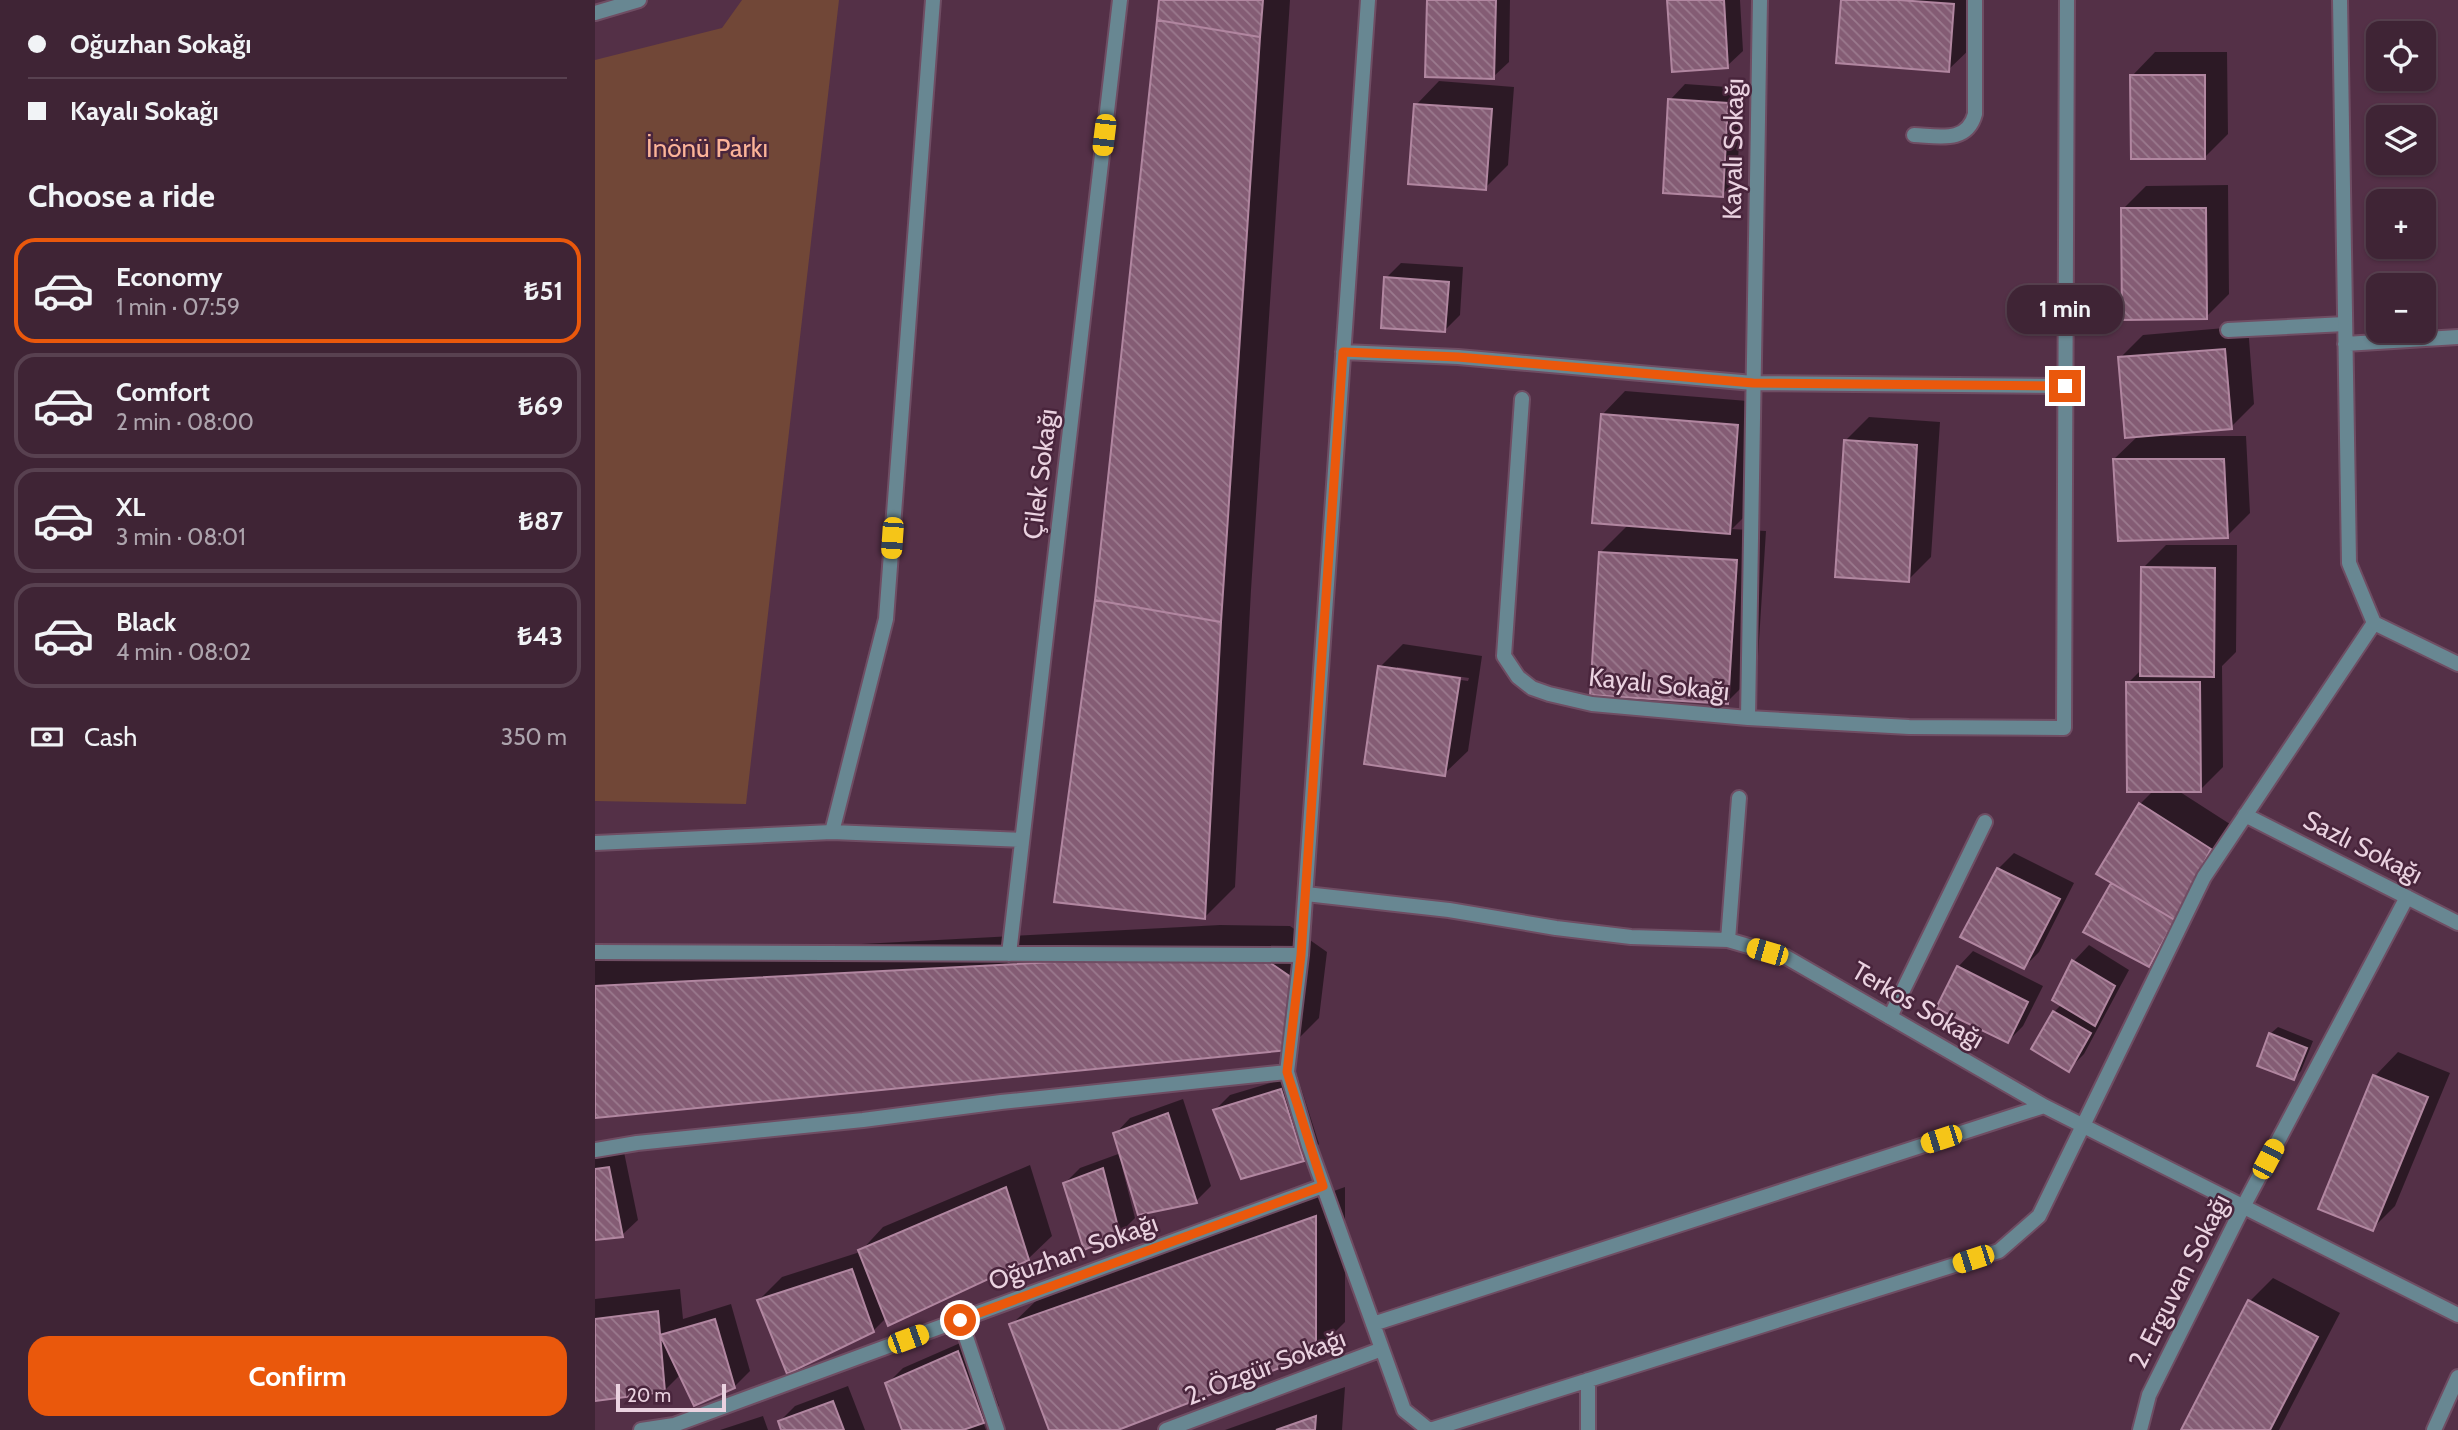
<!DOCTYPE html>
<meta charset="utf-8">
<style>
:root{--surface:#3f2435;--page:#4a3041;--text:#f1f3f6;--muted:#ada4ad;--line:#584150;--accent:#ea580c}
body{margin:0;font-family:Cabin,sans-serif;background:var(--page);color:var(--text);height:100vh;display:flex;flex-direction:column;font-size:26px;white-space:nowrap}
*{box-sizing:border-box;margin:0}
p{font-size:23px;color:var(--muted)}
.icon{flex:none;width:38px;height:38px;fill:none;stroke:currentColor;stroke-width:2;stroke-linecap:round;stroke-linejoin:round}
.map{position:relative;flex:1;overflow:hidden}
.details{display:flex;flex-direction:column;background:var(--surface);width:595px}
.details>*{flex:none}
.guide{display:grid;align-content:center;height:154px;padding:0 28px;background:var(--surface)}
.buttons{position:absolute;left:1771px;top:21px;display:grid;gap:14px}
.buttons a{display:grid;place-items:center;width:70px;height:70px;border-radius:14px;background:var(--surface);box-shadow:0 2px 5px #0004,0 0 0 2px var(--line);font-size:35px}
.scale{position:absolute;left:21px;bottom:18px;width:110px;box-sizing:border-box;padding-left:7px;border:4px solid #ead2e0;border-top:0;font-size:19px;line-height:24px;white-space:nowrap;color:#ead2e0;-webkit-text-stroke:5px #49253c;paint-order:stroke}
.end{position:absolute;width:32px;height:32px;margin:-16px;border:9px solid #ea580c;background:#fff;box-shadow:0 0 0 4px #fff}
.from{border-radius:50%}
.bubble{position:absolute;height:49px;border-radius:21px;background:var(--surface);box-shadow:0 2px 5px #0004,0 0 0 2px var(--line);font-size:23px;font-weight:700;line-height:49px;text-align:center}
.car{position:absolute;width:21px;height:42px;margin:-21px -10px;border-radius:9px;box-shadow:0 0 5px 2px #0007;background:linear-gradient(#f5c518 24%,#345 0 40%,#f5c518 0 76%,#345 0 86%,#f5c518 0)}
.guide b{display:flex;align-items:center;gap:24px;height:66px;font-size:26px}
.guide b+b{border-top:2px solid var(--line)}
.guide i{width:18px;height:18px;background:var(--text)}
ul{padding:0;list-style:none}
li{display:flex;align-items:center;gap:21px;height:105px;margin:0 14px 10px;padding:0 14px;border:4px solid var(--line);border-radius:21px}
li div{flex:1}
li b{display:block;font-size:26px}
li em{font-style:normal;font-weight:700}
li.current{border-color:var(--accent)}
li>.icon{width:63px;height:63px;stroke-width:1.5}
h2{padding:0 28px;font-size:32px;line-height:84px}
.pay{display:flex;align-items:center;gap:18px;height:77px;padding:0 28px;font-size:26px}
.pay p{margin-inline-start:auto}
.button{display:flex;gap:14px;margin-top:auto;padding:14px 28px}
.button a{flex:1;height:80px;border-radius:21px;background:var(--accent);color:#fff;font-size:28px;font-weight:700;line-height:80px;text-align:center}
main{display:flex;flex:1;min-height:0}
.map>svg:first-child{display:block}
.park{fill:#714737}
.shadow{fill:#0007;fill-rule:evenodd}
.building{fill:url(#building-back-hatch);stroke:#b186a0;stroke-width:2}
.lines{fill:none;stroke-linecap:round;stroke-linejoin:round}
.service-casing{stroke:#6f4d63;stroke-width:18}
.minor-casing{stroke:#6f4d63;stroke-width:18}
.tertiary-casing{stroke:#6f4d63;stroke-width:18}
.service{stroke:#688792;stroke-width:14}
.minor{stroke:#688792;stroke-width:14}
.tertiary{stroke:#688792;stroke-width:14}
.route{stroke:#ea580c;stroke-width:9}
.labels{text-anchor:middle;dominant-baseline:central;stroke-width:5;stroke-linejoin:round;paint-order:stroke}
.park-label{font-size:26px;fill:#fcb498;stroke:#49253c}
.street-label{font-size:26px;fill:#ead2e0;stroke:#49253c}
</style>
<main>
<section class="details">
<div class="guide">
<b><i class="from"></i>Oğuzhan Sokağı</b>
<b><i></i>Kayalı Sokağı</b>
</div>
<h2>Choose a ride</h2>
<ul>
<li class="current"><svg class="icon" aria-label="car" viewBox="0 0 24 24"><path d="M5 17H2v-5l4-1 3-4h7l3 4 3 1v5h-3M9 17h6M6 11h13"/><circle cx="7" cy="17" r="2"/><circle cx="17" cy="17" r="2"/></svg><div><b>Economy</b><p>1 min · 07:59</p></div><em>₺51</em></li>
<li><svg class="icon" aria-label="car" viewBox="0 0 24 24"><path d="M5 17H2v-5l4-1 3-4h7l3 4 3 1v5h-3M9 17h6M6 11h13"/><circle cx="7" cy="17" r="2"/><circle cx="17" cy="17" r="2"/></svg><div><b>Comfort</b><p>2 min · 08:00</p></div><em>₺69</em></li>
<li><svg class="icon" aria-label="car" viewBox="0 0 24 24"><path d="M5 17H2v-5l4-1 3-4h7l3 4 3 1v5h-3M9 17h6M6 11h13"/><circle cx="7" cy="17" r="2"/><circle cx="17" cy="17" r="2"/></svg><div><b>XL</b><p>3 min · 08:01</p></div><em>₺87</em></li>
<li><svg class="icon" aria-label="car" viewBox="0 0 24 24"><path d="M5 17H2v-5l4-1 3-4h7l3 4 3 1v5h-3M9 17h6M6 11h13"/><circle cx="7" cy="17" r="2"/><circle cx="17" cy="17" r="2"/></svg><div><b>Black</b><p>4 min · 08:02</p></div><em>₺43</em></li>
</ul>
<div class="pay"><svg class="icon" aria-label="cash" viewBox="0 0 24 24"><path d="M3 7h18v10H3z"/><circle cx="12" cy="12" r="2"/></svg>Cash<p>350 m</p></div>
<div class="button"><a>Confirm</a></div>
</section>
<div class="map">
<svg width="1863" height="1430" viewBox="0 0 1863 1430">
<defs>
<pattern id="building-back-hatch" width="6" height="6" patternUnits="userSpaceOnUse" patternTransform="scale(1.75)"><rect width="6" height="6" fill="#845c74"/><path d="M-1 5l2 2M0 0l6 6M5-1l2 2" fill="none" stroke="#9b7a8e"/></pattern>
</defs>
<rect width="100%" height="100%" fill="#543047"/>
<path class="park" d="M147,0h97l-93,804 -151,-3v-741l127,-32z"/>
<path class="shadow" d="M566,0h129l-39,590 -16,297 -30,30 -108,-317z
M833,0h82l-1,62 -16,15z
M1074,0h71l3,51 -16,15z
M1247,0h133l-3,47 -24,23z
M1560,52h72l1,82 -23,23 -73,-81z
M844,81l75,6 -6,78 -23,23 -69,-83z
M1090,84l57,4 -5,91 -15,16 -52,-95z
M1633,185l1,109 -23,23 -83,-108 23,-23z
M806,263l62,4 -3,48 -15,15 -59,-52z
M1653,326l6,78 -23,23 -76,7v2h91l4,77 -23,23 -113,-77 25,-24 -19,-77 23,-23z
M1030,391l135,11 -8,107 -20,20 34,2 -9,141 -30,30 -126,-150 28,-28 -27,-109z
M1274,417l71,5 -9,135 -23,23 -63,-139z
M1571,545h71l-1,107 -14,14 1,101 -23,23h-23l56,36 -68,123 -16,16 -37,-81 28,-80 14,-14 -26,-107 14,-14 1,-101z
M808,644l79,12 -14,95 -24,23 -64,-107zM802,667l72,11 -1,3 -71,-10z
M1419,853l60,30 -35,69 -15,15 -26,-98z
M625,925l70,1 37,26 -8,66 -30,30 -694,68v-158z
M1494,945l40,25 -45,84 -15,15 -15,-57 8,-8 -8,-5 20,-38z
M1378,951l70,35 -20,40 -15,15 -50,-74z
M1683,1027l35,14 -12,30 -7,7 -24,-44z
M1803,1052l52,21 -55,133 -23,23 -52,-21 55,-132z
M702,1075l22,69 -16,15 -88,-49 15,-15z
M588,1099l28,87 -15,15 -71,-35 -3,1 13,51 -16,16 -54,-51 15,-15 41,-15 -6,-19 15,-16z
M29,1152l14,68 -16,15 -27,3v-82z
M435,1165l22,71 -24,23 -142,59 -13,13 -114,-31 23,-23 78,-25 23,-25z
M750,1187v135l-30,30 -202,78h-62l-40,-105 31,-30z
M1678,1278l67,35 -61,117h-96l67,-129z
M85,1289l3,30 48,-15 19,67 -16,16 -53,-13 -16,16 -70,10v-101z
M379,1337l25,69 -16,16 3,8h-82l-17,-46 16,-16z
M253,1386l17,44h-82l-3,-9 15,-15z
M750,1387l-3,43h-117z
M168,1416l5,14h-48z"/>
<path class="building" d="M564,0h104l-3,37 -103,-17z
M832,0h69l-2,79 -69,-2z
M1072,0h57l4,68 -56,4z
M1246,0h58l55,4 -5,68 -113,-9z
M562,20l103,17 -39,585 -126,-22z
M1535,75h75v84h-74z
M1073,99l60,4 -5,94 -60,-4z
M819,104l78,5 -6,81 -78,-6z
M1526,208h85l1,111 -85,1z
M789,277l65,5 -4,50 -64,-4z
M1630,349l7,80 -107,9 -7,-81z
M1006,414l137,11 -8,109 -138,-11z
M1249,440l73,5 -8,137 -74,-5z
M1518,459h111l4,79 -110,3z
M1004,552l138,8 -9,144 -138,-9z
M1546,567l74,1 -1,109 -74,-1z
M500,600l126,22 -16,297 -151,-17z
M783,666l82,12 -15,98 -81,-12z
M1531,682h74l1,110h-74z
M1544,803l72,46 -36,71 -79,-46z
M1402,868l63,31 -36,70 -64,-32z
M1516,883l64,37 -26,47 -66,-35z
M594,955h70l39,27 -9,68 -694,68v-132z
M1477,960l43,26 -20,40 -43,-26z
M1362,966l71,36 -20,41 -72,-35z
M1458,1011l38,22 -22,39 -38,-23z
M1674,1033l38,15 -13,32 -37,-14z
M1778,1075l55,22 -55,134 -55,-22z
M686,1089l23,72 -63,18 -28,-69z
M573,1113l29,90 -59,12 -25,-82z
M14,1167l14,70 -28,3v-71z
M508,1168l17,67 -36,15 -21,-67z
M411,1187l23,73 -141,66 -30,-76z
M721,1216v138l-198,76h-69l-40,-106z
M257,1269l22,63 -87,42 -30,-74z
M1653,1300l70,37 -48,93h-89z
M63,1311l7,81 -70,9v-82z
M120,1319l20,69 -41,18 -34,-71z
M363,1351l26,72 -21,7h-61l-17,-47z
M238,1401l11,29h-63l-3,-9z
M721,1416l-1,14h-39z"/>
<g class="lines">
<g class="service-casing">
<path id="service" d="M1319,135c24,1 53,9 61,-21v-114
M1633,330l117,-6
M1295,1017l95,-195"/>
</g>
<g class="minor-casing">
<path id="minor" d="M338,0l-47,619 -54,213 190,8
M773,0l-67,955 -14,117 22,74 95,264 25,20
M1745,0l9,563 25,60 84,41
M1750,344l113,-7
M748,352l115,5 295,26 312,3
M927,399l-18,257 14,21 14,11 17,6 43,10 156,14 161,9 155,1 3,-728
M1153,718l12,-718
M1650,815l213,108
M0,843l237,-11
M711,894l143,16 107,18 75,9 97,3 58,17 258,149 414,209
M1133,940l11,-142
M0,952l706,3
M414,954l111,-954
M0,1150l42,-7 226,-23 138,-18 286,-30
M365,1319l37,111
M778,1324l671,-218
M993,1380v50
M46,1430l33,-5 649,-239
M571,1430l216,-81
M835,1430l569,-179 40,-35 165,-339 170,-254
M1545,1430l9,-35 94,-188 164,-310
M1839,1430l24,-53"/>
</g>
<g class="tertiary-casing">
<path id="tertiary" d="M0,13l44,-13"/>
</g>
<use href="#service" class="service"/>
<use href="#minor" class="minor"/>
<use href="#tertiary" class="tertiary"/>
</g>
<g class="lines">
<path class="route" d="M365,1320l363,-134 -36,-114 14,-117 42,-603 115,5 295,26 312,3"/>
</g>
<g class="labels">
<g class="park-label">
<text x="112" y="148">İnönü Parkı</text>
</g>
<g class="street-label">
<text transform="translate(1138 149) rotate(-89)">Kayalı Sokağı</text>
<text transform="translate(445 474) rotate(-83)">Çilek Sokağı</text>
<text transform="translate(1064 684) rotate(6)">Kayalı Sokağı</text>
<text transform="translate(1768 847) rotate(27)">Sazlı Sokağı</text>
<text transform="translate(1323 1005) rotate(30)">Terkos Sokağı</text>
<text transform="translate(478 1252) rotate(-20)">Oğuzhan Sokağı</text>
<text transform="translate(1584 1281) rotate(-63)">2. Erguvan Sokağı</text>
<text transform="translate(670 1367) rotate(-21)">2. Özgür Sokağı</text>
</g>
</g>
</svg>
<div class="buttons">
<a><svg class="icon" aria-label="locate" viewBox="0 0 24 24"><circle cx="12" cy="12" r="6"/><path d="M12 2v4M12 18v4M2 12h4M18 12h4"/></svg></a>
<a><svg class="icon" aria-label="layers" viewBox="0 0 24 24"><path d="M12 4l9 5-9 5-9-5zM3 14l9 5 9-5"/></svg></a>
<a>+</a>
<a>−</a>
</div>
<div class="scale">20 m</div>
<i class="end from" style="left:365px;top:1320px"></i>
<i class="end" style="left:1470px;top:386px"></i>
<div class="bubble" style="left:1412px;top:285px;width:116px">1 min</div>
<i class="car" style="left:509px;top:135px;rotate:187deg"></i>
<i class="car" style="left:297px;top:538px;rotate:184deg"></i>
<i class="car" style="left:1172px;top:952px;rotate:286deg"></i>
<i class="car" style="left:1346px;top:1139px;rotate:252deg"></i>
<i class="car" style="left:1673px;top:1159px;rotate:28deg"></i>
<i class="car" style="left:1378px;top:1259px;rotate:252deg"></i>
<i class="car" style="left:313px;top:1339px;rotate:70deg"></i>
</div>
</main>
